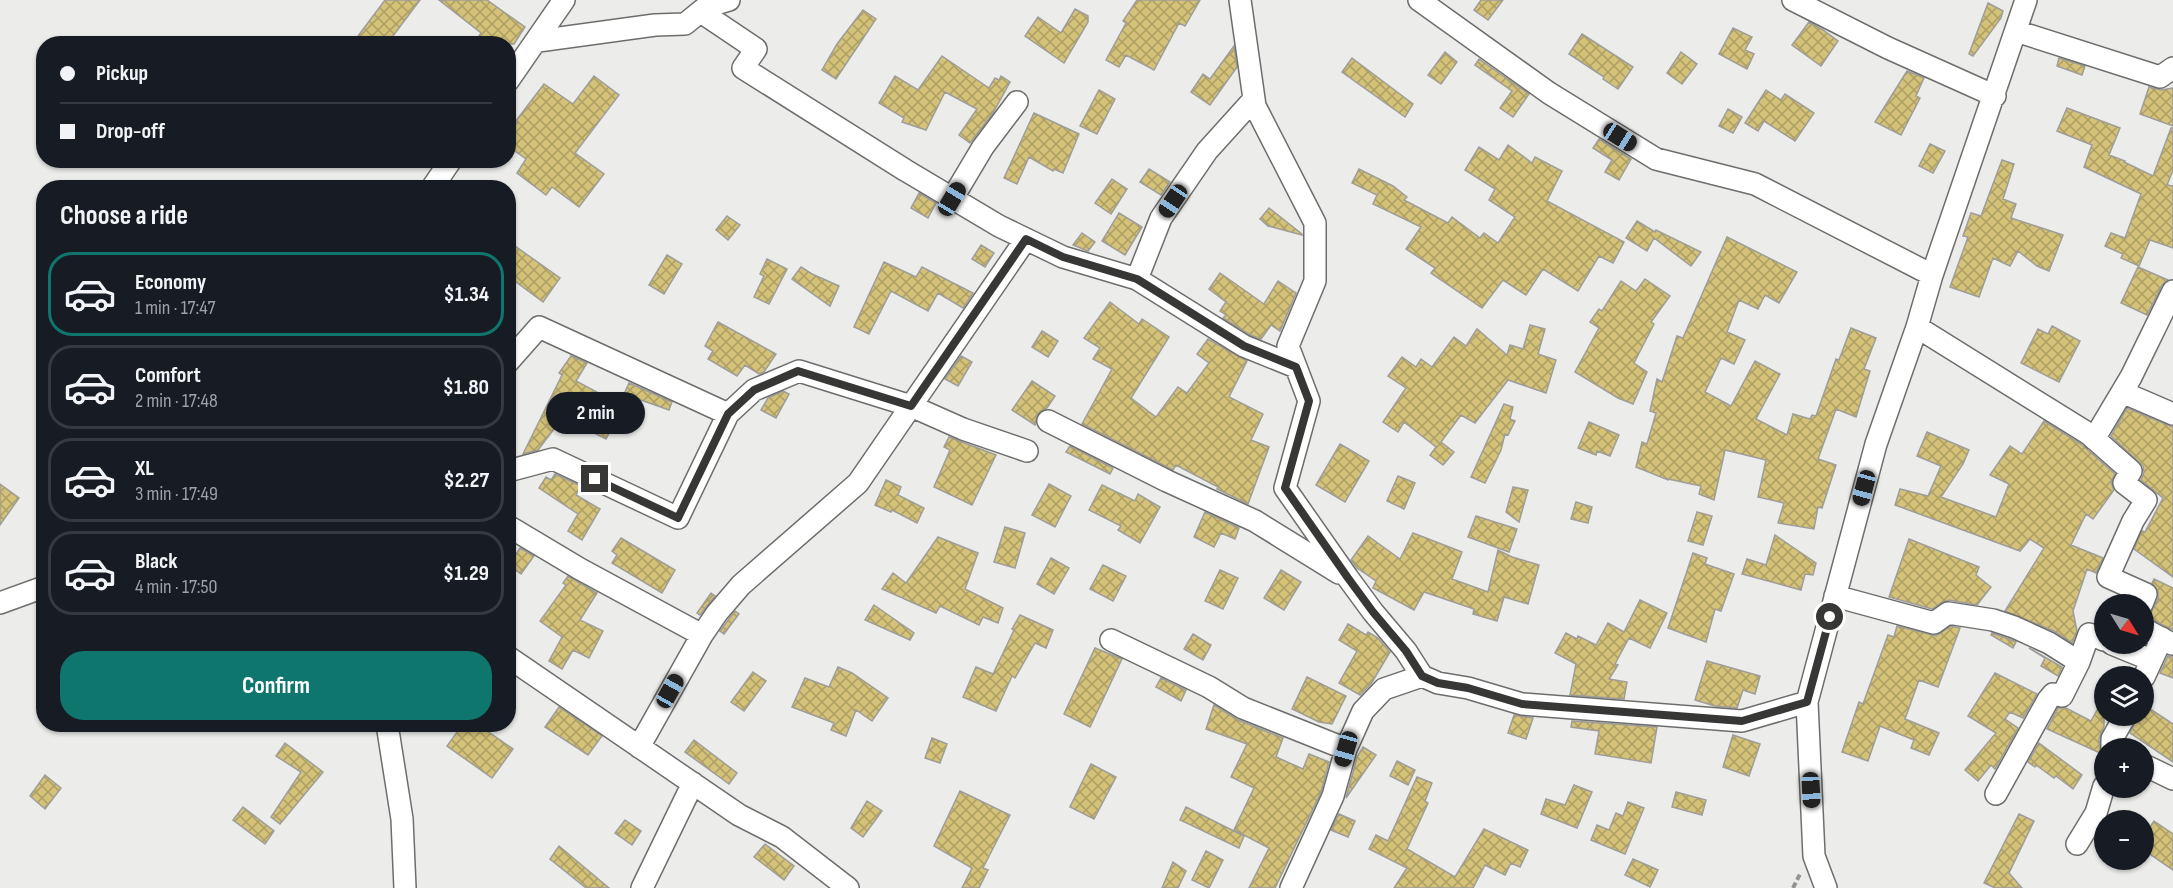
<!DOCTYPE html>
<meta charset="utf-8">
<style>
:root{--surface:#171b24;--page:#242831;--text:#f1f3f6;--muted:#9ea1a6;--line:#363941;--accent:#0f766e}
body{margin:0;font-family:"Sofia Sans Condensed",sans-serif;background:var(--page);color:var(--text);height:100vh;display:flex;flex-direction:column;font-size:22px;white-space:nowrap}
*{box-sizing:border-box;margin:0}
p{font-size:20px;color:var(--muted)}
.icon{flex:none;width:33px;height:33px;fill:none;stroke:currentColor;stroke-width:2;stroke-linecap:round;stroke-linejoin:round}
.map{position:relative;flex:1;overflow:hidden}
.details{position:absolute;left:36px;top:180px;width:480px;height:552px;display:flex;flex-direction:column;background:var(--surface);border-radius:24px;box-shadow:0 2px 4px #0004}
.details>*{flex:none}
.top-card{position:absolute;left:36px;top:36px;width:480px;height:132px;border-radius:24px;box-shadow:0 2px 4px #0004;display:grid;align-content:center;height:132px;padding:0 24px;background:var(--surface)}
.needle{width:39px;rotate:127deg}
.buttons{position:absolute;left:2094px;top:594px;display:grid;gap:12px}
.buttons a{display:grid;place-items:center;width:60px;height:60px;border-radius:50%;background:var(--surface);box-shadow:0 2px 4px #0004;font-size:30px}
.end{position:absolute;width:27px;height:27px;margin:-14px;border:8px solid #373836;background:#fff;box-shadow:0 0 0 3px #fff}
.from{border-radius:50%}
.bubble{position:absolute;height:42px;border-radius:21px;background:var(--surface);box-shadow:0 2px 4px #0004;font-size:20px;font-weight:700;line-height:42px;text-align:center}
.car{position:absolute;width:18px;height:36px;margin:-18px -9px;border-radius:8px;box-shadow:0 0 4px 2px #0007;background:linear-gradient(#222 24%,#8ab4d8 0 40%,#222 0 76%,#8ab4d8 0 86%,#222 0)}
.top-card b{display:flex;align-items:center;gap:21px;height:57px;font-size:22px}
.top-card b+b{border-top:2px solid var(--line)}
.top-card i{width:15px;height:15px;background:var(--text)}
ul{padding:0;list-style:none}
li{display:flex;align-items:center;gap:18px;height:84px;margin:0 12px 9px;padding:0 12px;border:3px solid var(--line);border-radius:24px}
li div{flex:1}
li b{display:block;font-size:22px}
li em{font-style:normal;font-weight:700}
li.active{border-color:var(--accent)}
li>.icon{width:54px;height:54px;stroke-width:1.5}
h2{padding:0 24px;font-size:27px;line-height:72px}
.primary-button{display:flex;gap:12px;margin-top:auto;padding:12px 24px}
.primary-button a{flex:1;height:69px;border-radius:24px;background:var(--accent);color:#fff;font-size:24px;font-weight:700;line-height:69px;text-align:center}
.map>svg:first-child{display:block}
.building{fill:url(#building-cross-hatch);stroke:#9e9d9a;stroke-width:1.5}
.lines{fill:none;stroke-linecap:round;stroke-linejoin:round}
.street-casing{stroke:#6d6e6b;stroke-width:24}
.path{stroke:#949592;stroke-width:4;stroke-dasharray:6 3;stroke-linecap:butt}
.street{stroke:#fff;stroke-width:21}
.route{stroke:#373836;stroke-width:8}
</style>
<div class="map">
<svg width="2173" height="888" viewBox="0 0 2173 888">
<defs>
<pattern id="building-cross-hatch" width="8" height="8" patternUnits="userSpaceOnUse" patternTransform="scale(1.5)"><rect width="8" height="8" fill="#d4c279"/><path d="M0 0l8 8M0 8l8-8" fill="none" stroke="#ad9f64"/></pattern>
</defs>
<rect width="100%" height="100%" fill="#ecedea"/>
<path class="building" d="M385,0h35l-33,44h-35z
M439,0h48l38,27 -11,17h-40l7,-11z
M1137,0h63l-15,26 -6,-3 -25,47 -28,-15 -7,12 -13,-7 20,-37 -3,-2z
M1481,0h22l-15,20 -14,-10z
M1988,3l15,8 -2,7 -28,38 -4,-2z
M1075,9l13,7v6l-24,41 -39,-27 13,-19 23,16z
M863,10l13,9 -40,60 -14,-9 15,-26z
M1809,22l14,8 15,11 -17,25 -29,-21z
M1733,28l19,9 -7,13 9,4 -7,15 -28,-15z
M1582,34l51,33 -15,22 -15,-10 1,-2 -35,-23z
M1234,46l3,21 -27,38 -19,-13 12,-18 7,5z
M1445,52l12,10 -16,22 -13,-9z
M1681,52l16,12 -15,20 -15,-11z
M942,56l47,32 6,-10 4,2 2,-4 9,6 -17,31 -23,30 -11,-8 18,-26 -32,-17 -19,38 -24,-8 2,-4 -25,-15 16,-27 23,14z
M1352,58l61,46 -8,13 -63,-45z
M2059,58l26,8 -3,9 -25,-9z
M1479,59l50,35 -16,23 -13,-9 12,-17 -37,-26z
M1907,71l17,7 -8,18 4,2 -19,37 -26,-13z
M594,76l25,19 -44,58 29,21 -25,33 -27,-20 -6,8 -29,-22 9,-14 -18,-13v-11l9,-12 -2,-1 29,-38 29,20z
M2149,87l12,3 12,-2v38l-33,-12z
M1099,90l16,9 -18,35 -17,-8z
M1766,90l15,10 4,-6 29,19 -19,28 -31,-20 -6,10 -13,-8z
M2067,108l53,20 -11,27 16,6 -1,1 29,14 18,-48h2v42l-6,15 6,1v62l-23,-8 -11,26 -18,-8 2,-4 -18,-8 6,-13 14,5 16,-44 -57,-27 8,-22 -35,-14z
M1728,109l14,8 -9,16 -14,-7z
M1034,113l45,21 -16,39 -9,-4 -1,2 -24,-14 -12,27 -13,-6z
M1599,139l32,20 -12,21 -14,-8 7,-12 -19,-12z
M1930,144l15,7 -12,22 -14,-7z
M1508,145l24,18 3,-6 27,14 -15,30 77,41 -11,21 -14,-7 -21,35 -35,-22 -17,26 -23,-15 -21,28 -51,-35 4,-5 -29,-19 15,-22 -48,-23 4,-9 -25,-12 7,-14 34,17 14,11 -3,3 44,23 4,-6 28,21 4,-5 14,10 17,-26 -26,-17 6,-11 -30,-19 14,-23 20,13z
M2002,160l12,4 -11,35 13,5 -5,14 52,17 -14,36 -12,-5 -19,-15 -8,15 -17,-8 -14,39 -29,-10 18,-50 -5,-1 8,-23 10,3z
M1149,169l21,13 -9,13 -21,-13z
M1112,179l15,10 -16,25 -16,-11z
M919,193l17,10 -8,15 -17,-10z
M1269,208l33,26v1l-34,-9 -8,-7z
M1119,213l23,14 -17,28 -23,-14z
M727,216l13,9 -12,15 -12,-10z
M1637,221l18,11 1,-2 45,22 -10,14 -37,-28 -7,13 -21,-13z
M1082,233l13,9 -7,9 -15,-6z
M1727,237l70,35 -18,31 -14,-8 -7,14 -19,-9 -12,32 18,8 -11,24 -13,-6 -16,34 26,14 24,-45 25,13 -24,45 31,16 6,-21 17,5 2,-4 4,1 20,-57 3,1 12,-32 25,10 -12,31 6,2 -14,46 -20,-8 -18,50 18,6 -14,43 -4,-1 -4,22 -36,-6 6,-20 -26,-6 8,-37 -41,-10 -11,50 -15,-6 2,-8 -33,-7v1l-32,-13 6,-25 5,2 9,-31 -6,-2 7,-32 5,3 15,-46 6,2z
M508,241l52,37 -17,24 -35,-26z
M981,245l13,8 -9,14 -13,-8z
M667,255l15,9 -18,30 -15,-9z
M767,259l20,10 -18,35 -15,-7 10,-21 -4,-2z
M884,262l32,15 6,-10 51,26 -10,15 -25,-15 -10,18 -37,-20 -22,43 -15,-7z
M801,267l11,7 27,12 -9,20 -38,-27z
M2138,267l30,13 -6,5 -15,30 -26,-12z
M1220,273l44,31 14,-23 18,12 -16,38 -9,-6 -10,14 -11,-4 -27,-17 3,-3 -6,-4 6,-9 -17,-13z
M1645,279l25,17 -19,26 3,2 -20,39 13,9 -14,32 -15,-6 -43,-26 24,-44 -9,-6 9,-13 3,2 19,-30 15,10z
M1110,302l29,22 3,-5 27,18 -38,61 25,19 22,-30 9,6 22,-30 -12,-9 11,-15 39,22 -18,36 34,17 -12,26 18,7 -21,57 -31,-15 1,-2 -42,-22 -3,5 -91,-46 30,-55 -19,-10 7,-11 -16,-10z
M718,322l58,32 -12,18 -5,2 -14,-9 -8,11 -29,-17 5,-8 -8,-5z
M1530,325l15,4 -7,25 18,6 -10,33 -38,-13 -33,43 -14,-8 -20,27 13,10 -11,13 -13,-10 6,-8 -32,-25 -6,10 -15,-10 23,-34 -18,-12 14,-19 14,10 5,-8 11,8 22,-30 12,9 11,-17 30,26 3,-10 13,4z
M2052,326l28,15 -21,41 -38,-19 17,-34 10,5z
M1042,331l16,10 -10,16 -16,-10z
M571,356l16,7 -11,18 47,25 -17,33 -43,-22 -25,33 -15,4 39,-79 -3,-2z
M961,356l11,6 -14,24 -13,-7z
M1032,381l23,15 -8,12 -10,7 -2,10 -23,-15z
M629,383l43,19 -3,8 -45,-16z
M783,391l6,3 -13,24 -15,-8 7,-12z
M1504,404l9,3 -3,12 5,2 -7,14 -3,-1 -4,16 -16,33 -14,-6z
M2127,408l46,19v150l-39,-28 8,-18 3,1 18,-34 -22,-18 3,-8 -1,-6 -32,-30z
M2044,421l37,23 34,30 -4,8 3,8 -21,29 -7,-5 -15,31 32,13 -7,15 -9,-4 -14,42 4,20 -5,12 -18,-12 -49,-20 39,-63 -14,-9 -10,12 -125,-46 5,-16 28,7 13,-30 -24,-10 10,-24 42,18 -6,14 -22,33 55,20 13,-33 -19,-9 20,-29 12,8z
M1589,422l30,13 -9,21 -13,-5 -1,4 -18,-7z
M949,437l47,18 -24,50 -38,-18 16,-37 -6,-3z
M1340,444l29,17 -24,41 -29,-17z
M1070,446l43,22 -3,6 -44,-22z
M555,474l26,12 -5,9 24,14 -18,31 -14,-9 10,-17 -39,-26 7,-11 5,3z
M1398,476l17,7 -11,26 -17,-8z
M886,480l15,7 -3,8 26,13 -7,15 -25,-13 -1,2 -16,-7z
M0,484l19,14 -19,27z
M1049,484l22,12 -16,31 -23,-12z
M1102,485l33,16 3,-7 22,13 -20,36 -22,-13 3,-4 -32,-16z
M1513,487l15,3 -9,32 -13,-10z
M1576,502l16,5 -4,16 -17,-4z
M1205,512l34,16 -4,11 -14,-6 -7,14 -20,-10z
M1697,512l15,4 -9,29 -15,-4z
M1476,516l41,13 -8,23 -41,-15z
M1005,527l20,6 -10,35 -21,-6z
M1413,533l49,19 -10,27 36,13 10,-42 14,7 27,8 -11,39 -24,-7 -7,24 -24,-7 1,-5 -50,-17 -10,18 -41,-22 3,-7 -19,-13 -6,-8 17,-24 32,23z
M1775,535l41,28 -3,12 -8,-1 -4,16 -59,-16 5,-15 19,6z
M938,537l40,16 -13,36 38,19 -5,15 -15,-6 -4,8 -39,-19 -4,7 -54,-24 11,-16 13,10z
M621,538l54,32 -13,23 -50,-30 5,-8 -5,-4z
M1909,539l70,28 -3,8 15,12 -14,18 -28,-5 -8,3 -9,6 -43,-12z
M520,548l14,8 -13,18 -12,-9z
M1693,553l14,5 -2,6 29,10 -13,37 -6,-2 -9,33 -38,-14z
M1051,558l18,10 -15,26 -17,-10z
M1103,565l23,11 -13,25 -23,-12z
M1220,570l18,8 -15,31 -18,-8z
M1281,570l20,12 -17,28 -20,-12z
M568,576l29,17 -17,27 23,11 -14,27 -16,-8 -11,19 -13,-8 13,-24 -22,-16 26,-36 -3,-2z
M2154,579l19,9v42l-28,-14 5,-2 8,-15v-7l-6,-9z
M711,593l4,3 -15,19 -3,-2z
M1640,600l27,13 -17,35 -21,-10 -14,26 3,1 -9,14 18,3 -3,17 -54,-4 6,-31 -21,-11 11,-20 11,6 1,-3 18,9 12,-22 16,9z
M874,605l40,28 -4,7 -45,-20z
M735,611l4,3 -15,20 -4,-3z
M1020,615l33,15 -7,18 -11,-5 -20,35 -3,-2 -16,35 -33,-14 13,-30 17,7 21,-44 -2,-1z
M1348,624l18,11 2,-3 10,6 12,14 -19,32 -11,11 -21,-12 18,-32 -18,-11z
M1897,626l39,10 15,-10 9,2 -22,59 -19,-7 -14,39 34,14 -10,22 -18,-7 3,-8 -34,-14 -12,35 -26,-9 17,-50 4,2 25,-69 6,2z
M1992,633l17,6 7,3 -3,6 -22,-13z
M1193,634l18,11 -8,15 -19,-11z
M1095,648l27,11 -32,68 -26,-13z
M2029,648l33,19 -4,9 -17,-10 4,-8z
M2168,656l5,1v21l-13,-5z
M1707,661l53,15 -5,18 -12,-4 -6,18 -22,-2 -20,-6z
M838,667l14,6 36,25 -16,23 -16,-11 -10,26 -15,-6 3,-7 -42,-16 13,-29 24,9z
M753,672l13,9 -22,30 -13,-9z
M1995,673l42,21 -14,24 -13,-6 -5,7 13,9 -23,41 -4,-4 -13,16 -13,-11 31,-37 -28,-17z
M1307,677l39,19 -14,28 -13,-2 -27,-13z
M1161,678l25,12 -5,11 -25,-14z
M2104,697v29l-5,13 1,14 -53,-24 11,-21h8l25,13z
M1214,705l24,15 45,18 -7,19 27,12 6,-15 20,8 -8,30 -46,96h-26l20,-40 -35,-18 20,-42 -23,-11 16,-33 -41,-15z
M2144,705l29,19v38l-43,-29 8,-17h6z
M559,707l43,29 -14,19 -43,-28z
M1514,715l19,3 -7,21 -18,-6z
M1572,721l85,6 -6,36 -56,-9 4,-23 -28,-4z
M463,724h14l36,25 -21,29 -45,-32z
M1733,735l27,9 -11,32 -26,-9z
M932,738l15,6 -7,19 -15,-5z
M694,740l43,33 -8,11 -44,-32z
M285,743l38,29 -43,52 -9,-7 30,-45 -25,-16z
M2039,743l43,32 -9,14 -17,-13 -2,2 -18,-13 -1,2 -7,-5z
M1363,747l13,8 -30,43 11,-41z
M1397,761l18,9 -7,15 -18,-9z
M1091,764l25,13 -22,42 -24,-12z
M45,775l16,13 -16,21 -15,-13z
M1417,777l15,6 -7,18 3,2 -21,46 48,28 29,-48 44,21 -8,17 -9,-4 -6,12 -20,-10 -12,23h-79l13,-20 -38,-19 7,-14 12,6z
M1574,785l18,7 -15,36 -36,-14 5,-15 19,6z
M960,791l50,24 -27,53 5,2 -9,18h-17l10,-20 -38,-22z
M1676,792l30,8 -4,15 -30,-8z
M867,801l15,10 -19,26 -12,-9z
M1628,802l16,6 -19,46 -34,-14 6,-15 12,5 7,-17 7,3z
M243,807l31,24 -9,13 -32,-24z
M1186,807l58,29 -5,12 -59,-28z
M1339,814l16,7 -7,16 -17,-7z
M2019,814l15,7 -25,52 13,15h-27l-11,-5z
M625,820l16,11 -9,14 -17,-12z
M2154,821l19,13v36l-29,-20v-14z
M765,844l29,22 -10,14 -30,-23z
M559,846l50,42h-23l-36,-29z
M1206,851l17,9 -14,28 -17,-8z
M1633,859l25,11 -8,17 -25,-12z
M1173,862l13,9 -8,17h-16z"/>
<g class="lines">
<g class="street-casing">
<path id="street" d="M1240,0l15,106 60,117v58l-27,65 21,55 -24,87 63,90 25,34 33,39 16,25 16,7 30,5 54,16 220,17 65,-19
M1419,0l130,93 107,66 99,25 177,91
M1793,0l95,48 107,48
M701,12l55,37 -13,19 162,102 94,56 64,31 74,22
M2016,31l144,46 13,-9
M538,41l117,-16 30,-1 21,-17 23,-7
M508,81l56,-81
M1254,99l-47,52 -46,67 -24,61 107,67 52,21
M432,188l19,-28
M952,199l31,-52 34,-45
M1917,327l172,107 42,37 -7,12 22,17 -13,21 -25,56 38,17 -4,10
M508,362l31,-35 189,87
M2122,392l51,22
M1048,421l119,60 88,40 84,52
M2094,439l37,-62 42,-86
M508,471l45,-12 125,59 50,-104 26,-24 45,-19 112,35 52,23 64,22
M508,526l72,43 122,66
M1835,596l99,27 14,-10 45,7 21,7 35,16 30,19 10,-28 15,6
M0,603l44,-16
M2144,629l28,15
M1111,640l98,47 34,21 103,41
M2112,644l39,16
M508,657l231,158 43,22 66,51
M2144,677l18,-39
M387,724l15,95 3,69
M639,747l63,-112 15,-22 24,-28 117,-102 168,-244
M2112,748v-9l13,-23
M2144,765l29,14
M1996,794l52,-94 5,-6 9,2 17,-34
M2077,844l19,-31 8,-27
M642,888l51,-105
M1291,888l42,-92 13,-47 17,-38 21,-22 38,-13
M1826,888l-12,-32 -7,-154 69,-258 41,-117 15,-52 94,-275"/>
</g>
<path class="path" d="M1793,888l7,-14"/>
<use href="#street" class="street"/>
</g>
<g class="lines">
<path class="route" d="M595,479l83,39 50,-104 26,-24 44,-19 113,35 115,-167 37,18 74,22 107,67 52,21 13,34 -24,87 63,90 25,34 33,39 16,25 16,7 30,5 54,16 220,17 65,-19 23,-85"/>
</g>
</svg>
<div class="buttons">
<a><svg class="needle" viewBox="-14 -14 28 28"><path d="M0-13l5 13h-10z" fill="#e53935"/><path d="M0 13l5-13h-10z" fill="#9ea1a6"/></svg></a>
<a><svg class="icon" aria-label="layers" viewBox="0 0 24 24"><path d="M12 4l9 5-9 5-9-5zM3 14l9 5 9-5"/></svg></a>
<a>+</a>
<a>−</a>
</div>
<i class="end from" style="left:1830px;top:617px"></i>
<i class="end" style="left:595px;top:479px"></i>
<div class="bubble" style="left:546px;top:392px;width:99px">2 min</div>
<i class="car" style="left:1620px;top:137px;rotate:122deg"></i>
<i class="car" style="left:952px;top:199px;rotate:31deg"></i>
<i class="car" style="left:1173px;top:201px;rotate:214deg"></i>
<i class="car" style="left:1864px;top:488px;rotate:195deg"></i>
<i class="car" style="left:670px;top:691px;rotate:29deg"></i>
<i class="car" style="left:1346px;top:749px;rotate:196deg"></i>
<i class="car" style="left:1811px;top:790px;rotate:177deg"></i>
<div class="top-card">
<b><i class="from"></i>Pickup</b>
<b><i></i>Drop-off</b>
</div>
<section class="details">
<h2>Choose a ride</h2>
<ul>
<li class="active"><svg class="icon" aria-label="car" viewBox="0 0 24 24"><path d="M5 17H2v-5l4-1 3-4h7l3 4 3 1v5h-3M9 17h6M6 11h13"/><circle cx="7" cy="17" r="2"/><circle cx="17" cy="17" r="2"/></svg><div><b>Economy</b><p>1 min · 17:47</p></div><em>$1.34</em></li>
<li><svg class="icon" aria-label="car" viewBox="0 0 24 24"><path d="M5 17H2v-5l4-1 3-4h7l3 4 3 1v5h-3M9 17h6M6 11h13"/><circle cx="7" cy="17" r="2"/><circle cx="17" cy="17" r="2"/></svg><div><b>Comfort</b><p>2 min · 17:48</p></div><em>$1.80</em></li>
<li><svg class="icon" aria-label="car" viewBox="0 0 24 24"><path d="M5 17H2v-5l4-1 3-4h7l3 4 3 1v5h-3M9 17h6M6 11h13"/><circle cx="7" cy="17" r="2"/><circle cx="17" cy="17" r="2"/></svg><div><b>XL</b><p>3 min · 17:49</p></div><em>$2.27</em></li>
<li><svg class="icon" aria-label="car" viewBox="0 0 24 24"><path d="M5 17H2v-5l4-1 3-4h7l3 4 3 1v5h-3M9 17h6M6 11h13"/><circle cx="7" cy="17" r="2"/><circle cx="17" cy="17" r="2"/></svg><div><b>Black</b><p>4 min · 17:50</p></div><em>$1.29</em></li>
</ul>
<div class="primary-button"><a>Confirm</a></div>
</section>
</div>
